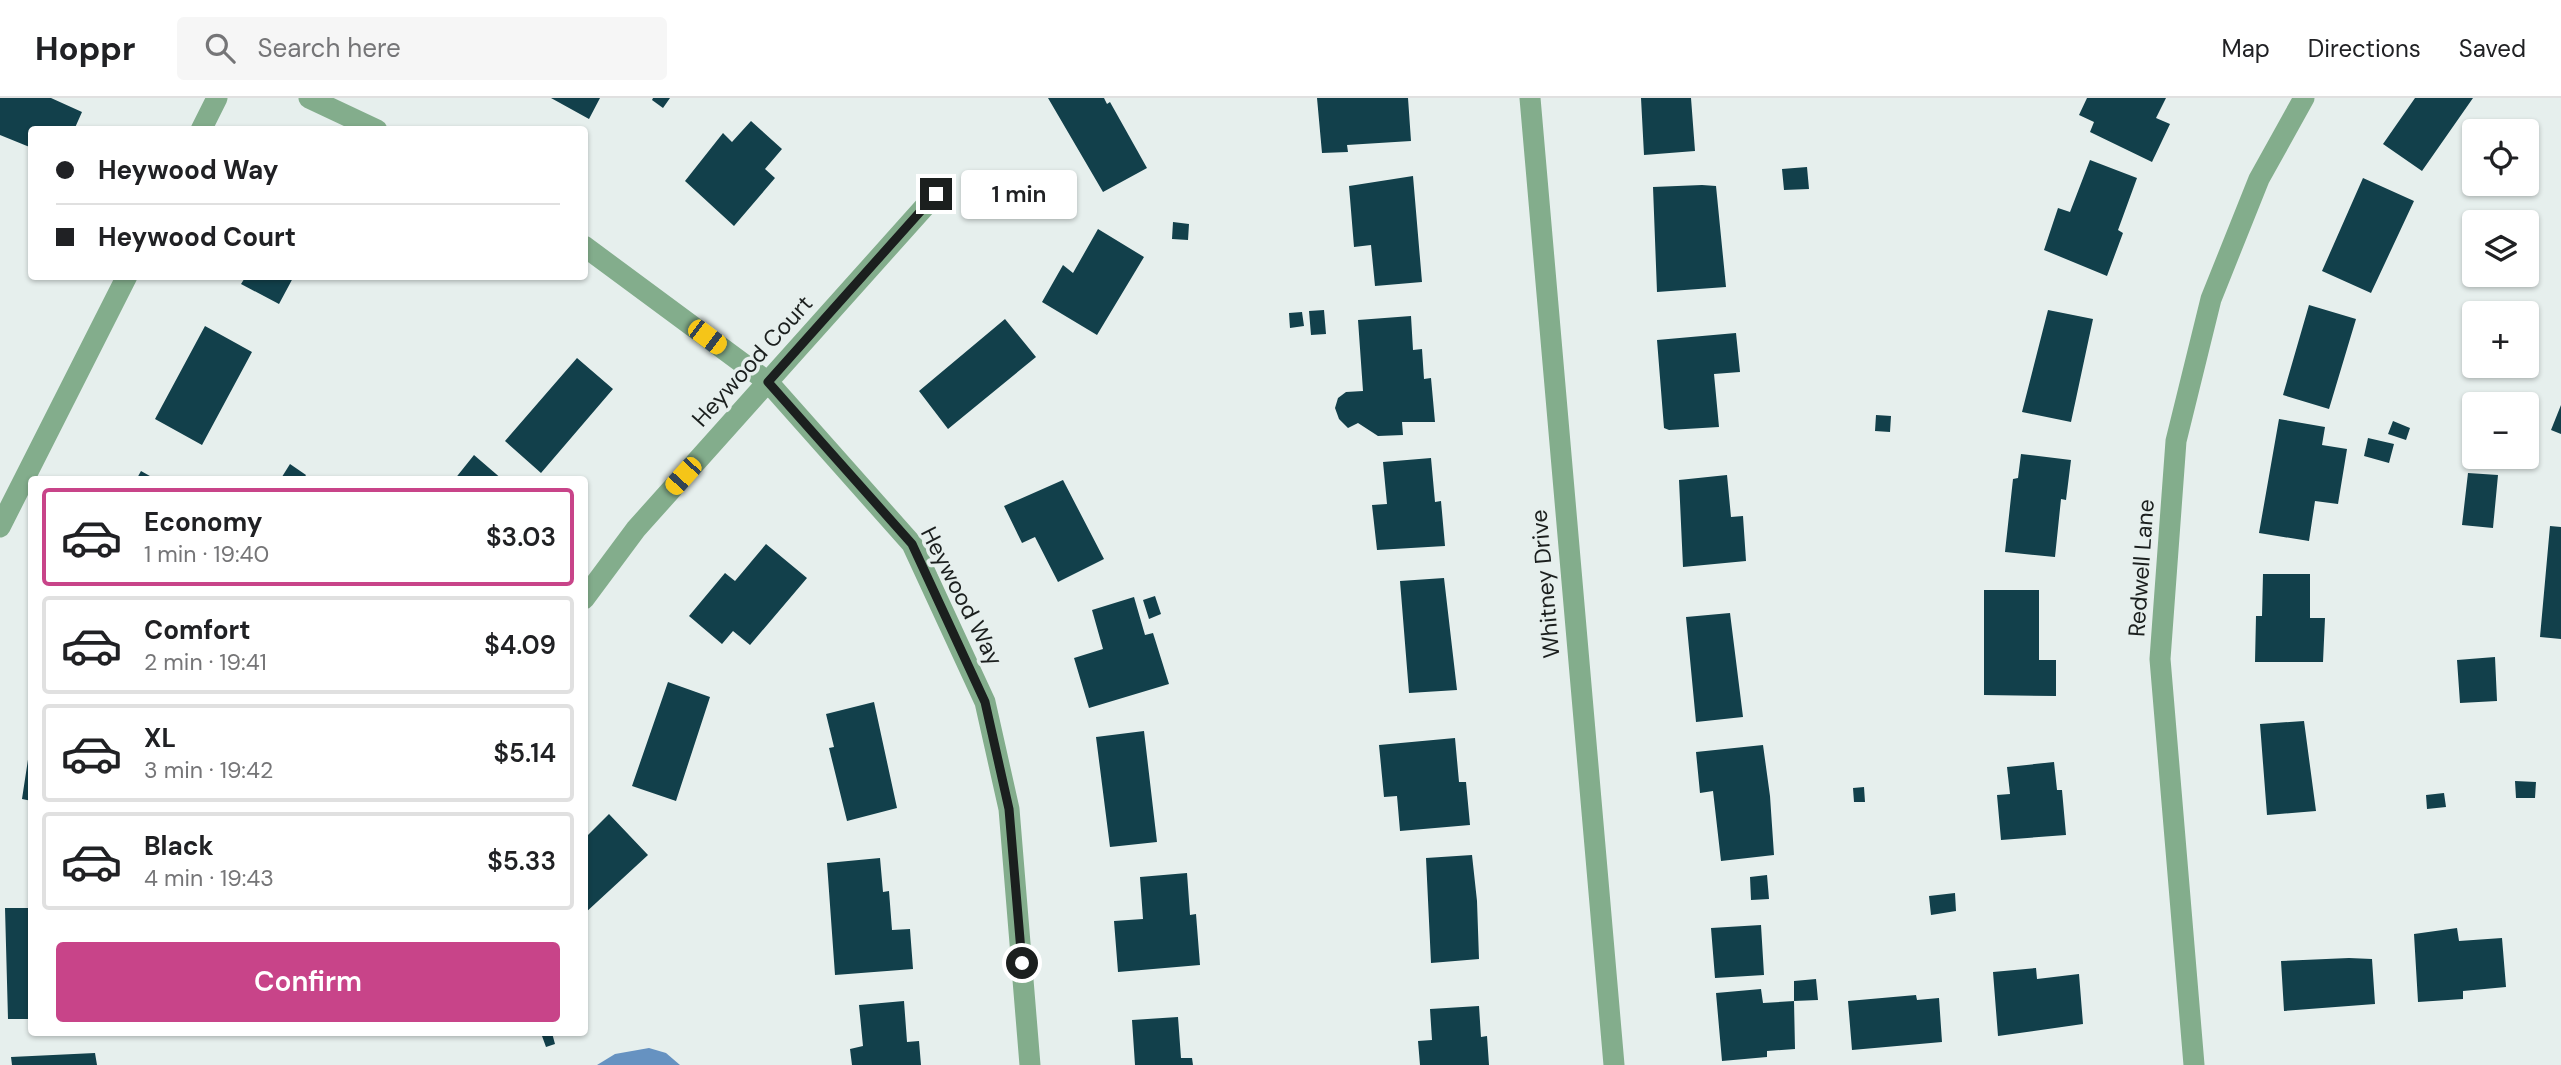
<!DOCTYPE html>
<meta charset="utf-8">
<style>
:root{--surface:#fff;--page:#f6f6f6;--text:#202124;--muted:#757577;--line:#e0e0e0;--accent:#c84489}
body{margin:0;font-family:"DM Sans",sans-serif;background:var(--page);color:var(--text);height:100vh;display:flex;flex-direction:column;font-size:26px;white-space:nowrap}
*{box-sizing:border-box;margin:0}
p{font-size:23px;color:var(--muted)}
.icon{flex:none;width:38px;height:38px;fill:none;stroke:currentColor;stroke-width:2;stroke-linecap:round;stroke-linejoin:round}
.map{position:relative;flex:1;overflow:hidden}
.panel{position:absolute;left:28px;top:378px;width:560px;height:560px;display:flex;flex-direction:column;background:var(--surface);border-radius:7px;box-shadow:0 2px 5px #0004}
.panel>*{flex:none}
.guide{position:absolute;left:28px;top:28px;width:560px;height:154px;border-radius:7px;box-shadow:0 2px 5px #0004;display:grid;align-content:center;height:154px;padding:0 28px;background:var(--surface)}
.tools{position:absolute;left:2462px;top:21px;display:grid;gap:14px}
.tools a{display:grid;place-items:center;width:77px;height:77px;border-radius:7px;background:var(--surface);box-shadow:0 2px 5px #0004;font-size:35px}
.end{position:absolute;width:32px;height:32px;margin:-16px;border:9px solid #1b1f1e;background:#fff;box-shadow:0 0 0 4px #fff}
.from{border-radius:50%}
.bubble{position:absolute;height:49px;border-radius:7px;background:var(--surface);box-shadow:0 2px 5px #0004;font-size:23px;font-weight:600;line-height:49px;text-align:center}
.car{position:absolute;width:21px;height:42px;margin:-21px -10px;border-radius:9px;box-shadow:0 0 5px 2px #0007;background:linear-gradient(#f5c518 24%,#345 0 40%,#f5c518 0 76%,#345 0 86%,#f5c518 0)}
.guide b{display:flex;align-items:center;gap:24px;height:66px;font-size:26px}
.guide b+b{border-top:2px solid var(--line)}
.guide i{width:18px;height:18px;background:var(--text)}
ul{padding:12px 0 0;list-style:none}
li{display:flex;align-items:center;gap:21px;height:98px;margin:0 14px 10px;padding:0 14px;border:4px solid var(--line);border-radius:7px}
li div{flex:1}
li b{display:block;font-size:26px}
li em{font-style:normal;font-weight:600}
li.current{border-color:var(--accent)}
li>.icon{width:63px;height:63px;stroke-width:1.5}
.button{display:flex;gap:14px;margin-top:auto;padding:14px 28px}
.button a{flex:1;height:80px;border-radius:7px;background:var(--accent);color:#fff;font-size:28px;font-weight:600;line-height:80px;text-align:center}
header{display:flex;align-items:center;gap:42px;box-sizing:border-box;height:98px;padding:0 35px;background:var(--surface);border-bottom:2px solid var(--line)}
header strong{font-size:33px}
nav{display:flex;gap:38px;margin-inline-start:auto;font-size:24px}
.search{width:490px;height:63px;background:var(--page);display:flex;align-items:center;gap:18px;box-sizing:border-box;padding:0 24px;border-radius:7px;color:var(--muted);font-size:26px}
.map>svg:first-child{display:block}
.water{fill:#6692c1}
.building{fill:#12404b}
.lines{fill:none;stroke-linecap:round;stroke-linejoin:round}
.minor{stroke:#83ad8c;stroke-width:21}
.route{stroke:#1b1f1e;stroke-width:9}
.labels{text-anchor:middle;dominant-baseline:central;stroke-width:7;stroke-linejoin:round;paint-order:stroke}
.street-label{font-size:23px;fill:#1b1f1e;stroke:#e6efed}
</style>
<header>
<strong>Hoppr</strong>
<div class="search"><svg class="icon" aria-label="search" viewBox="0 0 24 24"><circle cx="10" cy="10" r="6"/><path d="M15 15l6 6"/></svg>Search here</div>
<nav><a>Map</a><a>Directions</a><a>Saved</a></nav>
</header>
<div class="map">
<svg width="2561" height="967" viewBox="0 0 2561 967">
<rect width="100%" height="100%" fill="#e6efed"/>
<path class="water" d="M649,950l17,5 14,12h-83l18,-11z"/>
<path class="building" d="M0,0h51l31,14 -8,18h-42v18l-32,-13z
M551,0h49l-11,21z
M653,0h17l-7,10 -11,-8z
M1048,0h56l3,6 3,-2 37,66 -44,24z
M1317,0h91l3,43 -64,4 1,7 -26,1z
M1641,0h50l4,53 -51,4z
M2087,0h79l-10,20 14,6 -18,38 -62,-30 4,-10 -15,-7z
M2415,0h58l-51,73 -39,-27z
M751,23l31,28 -17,20 10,9 -41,48 -49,-45 38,-48 9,9z
M2090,62l47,18 -19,52 5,3 -16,43 -63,-26 14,-42 12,4z
M1807,69l2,22 -25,1 -2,-21z
M1413,78l9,106 -47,4 -4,-41 -17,2 -5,-61z
M2363,80l51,23 -43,92 -49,-22z
M1702,87l14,1 10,101 -69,5 -4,-105z
M1173,124l16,2 -1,16 -16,-1z
M1098,131l46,28 -47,78 -55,-33 21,-37 10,8z
M246,178h48l-15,28 -38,-20z
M2309,207l47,14 -27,90 -46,-14z
M1324,212l2,24 -15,1 -2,-24z
M2048,212l45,9 -22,103 -49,-10z
M1302,214l2,14 -14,2 -1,-15z
M1411,218l2,34 9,-1 2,30 7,-1 4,44h-33l1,13 -25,1 -20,-13 -10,5 -9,-9 -4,-11 3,-10 8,-6 17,-1 -5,-71z
M1005,221l31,38 -88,72 -29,-38z
M205,228l47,26 -50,93 -47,-26z
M1736,235l4,39 -26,2 5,53 -50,3 -5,-2 -7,-88z
M577,260l36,31 -72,84 -36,-32z
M2561,307v29l-10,-4z
M1876,317l15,1 -1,16 -15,-1z
M2279,321l46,8 -3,18 25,4 -9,55 -23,-3 -6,40 -50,-8z
M2393,323l17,7 -4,12 -18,-6z
M2368,340l26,6 -5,19 -25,-7z
M2021,356l50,6 -5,40 -5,-1 -6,58 -50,-5 8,-73 5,-1z
M474,357l29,25h-49z
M1431,360l4,44 6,-1 4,45 -68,4 -5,-45 15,-1 -4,-42z
M290,366l16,11 -3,5h-23z
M141,373l16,9h-21z
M2468,375l30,2 -5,53 -31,-3z
M1727,377l4,42 12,-1 3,45 -63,6 -4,-87z
M1063,382l41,79 -46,23 -23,-45 -13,6 -18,-37z
M2550,428l11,1v112l-21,-2z
M766,446l41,34 -57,67 -17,-14 -11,13 -33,-28 36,-43 10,8z
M2263,476h47v44h15l-2,44h-68l1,-46h6z
M1444,480l13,112 -48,3 -9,-112z
M1984,492h55v70h17v36l-72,-1z
M1155,498l6,18 -12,5 -6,-19z
M1134,499l11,38 8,-2 16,51 -80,24 -15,-50 29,-9 -11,-39z
M1730,515l13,104 -47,5 -10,-105z
M2495,559l2,44 -37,2 -3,-43z
M668,584l42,15 -34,104 -44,-15z
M874,604l23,106 -50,13 -18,-73 5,-1 -8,-33z
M2304,623l12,90 -49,4 -7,-91z
M1144,633l13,111 -47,5 -14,-110z
M1455,640l4,44h7l4,43 -70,6 -3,-35 -13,1 -5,-52z
M1763,647l7,51 4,59 -53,6 -8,-70 -13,2 -4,-41z
M29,655h3v48l-10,-2z
M2054,664l3,28h5l4,45 -65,5 -4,-45 13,-1 -3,-27z
M2515,683l21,1 -1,16h-19z
M1864,689l1,15h-11l-1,-14z
M2444,695l2,14 -19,2 -1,-14z
M609,716l39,41 -64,59v-75z
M1472,757l5,46 2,58 -48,4 -5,-105z
M880,760l3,34 6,-1 3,39 18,-1 3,40 -78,6 -8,-112z
M1187,775l3,42 6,-1 4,51 -82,7 -4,-51 29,-2 -3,-42z
M1767,777l2,24 -18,1 -1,-23z
M1955,795l1,18 -25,4 -2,-19z
M5,810h27v111h-24z
M1761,827l3,50 -49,3 -4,-50z
M2457,830l2,13 43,-3 4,49 -43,4v8l-45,3 -4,-68z
M2349,860l23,1 3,45 -91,7 -3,-50z
M2036,870l1,11 42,-5 4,50 -85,12 -5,-64z
M1816,881l2,21 -24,1 1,48 -28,2v6l-45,4 -6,-68 45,-4 2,14 31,-2v-20z
M1916,897l1,5 22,-2 3,44 -90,8 -4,-49z
M904,903l3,41 12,-1 2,24h-69l-2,-16 13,-3 -4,-41z
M1479,908l2,31 6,-1 2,29h-69l-2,-24 14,-1 -2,-31z
M1178,919l3,41h11l1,7h-58l-3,-45z
M552,935l3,11 -9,3 -4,-11z
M95,955l2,12h-85l-1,-8z"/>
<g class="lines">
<path class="minor" d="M309,0l68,32
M1530,0l84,967
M201,32l16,-32
M584,148l184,136 144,162 73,158 24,107 21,256
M0,429l127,-251
M584,501l52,-70 300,-335
M2194,967l-34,-406 16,-218 35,-142 48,-120 45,-81"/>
</g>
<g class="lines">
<path class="route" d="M936,96l-168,188 144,162 73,158 24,107 13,154"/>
</g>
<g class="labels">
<g class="street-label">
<text transform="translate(752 263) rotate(-48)">Heywood Court</text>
<text transform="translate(2141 470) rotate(-86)">Redwell Lane</text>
<text transform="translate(1545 486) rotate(-95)">Whitney Drive</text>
<text transform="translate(962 498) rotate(63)">Heywood Way</text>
</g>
</g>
</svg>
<div class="tools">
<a><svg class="icon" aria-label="locate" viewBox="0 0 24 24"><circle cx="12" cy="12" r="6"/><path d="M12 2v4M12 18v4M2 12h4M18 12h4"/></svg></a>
<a><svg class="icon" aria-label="layers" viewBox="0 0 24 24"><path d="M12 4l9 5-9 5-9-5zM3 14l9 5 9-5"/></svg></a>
<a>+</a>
<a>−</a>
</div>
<i class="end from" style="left:1022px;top:865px"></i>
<i class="end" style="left:936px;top:96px"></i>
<div class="bubble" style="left:961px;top:72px;width:116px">1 min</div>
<i class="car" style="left:707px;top:239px;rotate:127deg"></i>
<i class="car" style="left:683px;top:378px;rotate:222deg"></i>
<div class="guide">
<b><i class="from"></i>Heywood Way</b>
<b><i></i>Heywood Court</b>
</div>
<section class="panel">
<ul>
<li class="current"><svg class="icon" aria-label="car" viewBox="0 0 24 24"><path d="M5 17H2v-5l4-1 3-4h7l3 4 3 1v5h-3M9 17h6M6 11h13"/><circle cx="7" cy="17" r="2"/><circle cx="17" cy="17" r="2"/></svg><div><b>Economy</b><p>1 min · 19:40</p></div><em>$3.03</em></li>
<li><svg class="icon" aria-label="car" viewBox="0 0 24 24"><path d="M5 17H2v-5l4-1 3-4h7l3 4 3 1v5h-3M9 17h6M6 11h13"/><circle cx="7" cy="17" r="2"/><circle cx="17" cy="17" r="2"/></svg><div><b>Comfort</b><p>2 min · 19:41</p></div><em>$4.09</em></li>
<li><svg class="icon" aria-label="car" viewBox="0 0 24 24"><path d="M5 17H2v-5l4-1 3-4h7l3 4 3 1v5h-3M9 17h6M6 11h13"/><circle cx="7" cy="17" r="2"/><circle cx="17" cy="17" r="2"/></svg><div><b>XL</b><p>3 min · 19:42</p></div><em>$5.14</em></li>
<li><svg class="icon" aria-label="car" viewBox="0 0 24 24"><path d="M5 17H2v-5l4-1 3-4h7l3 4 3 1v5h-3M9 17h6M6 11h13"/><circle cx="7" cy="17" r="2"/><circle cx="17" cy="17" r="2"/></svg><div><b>Black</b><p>4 min · 19:43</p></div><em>$5.33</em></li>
</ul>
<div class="button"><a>Confirm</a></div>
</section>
</div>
